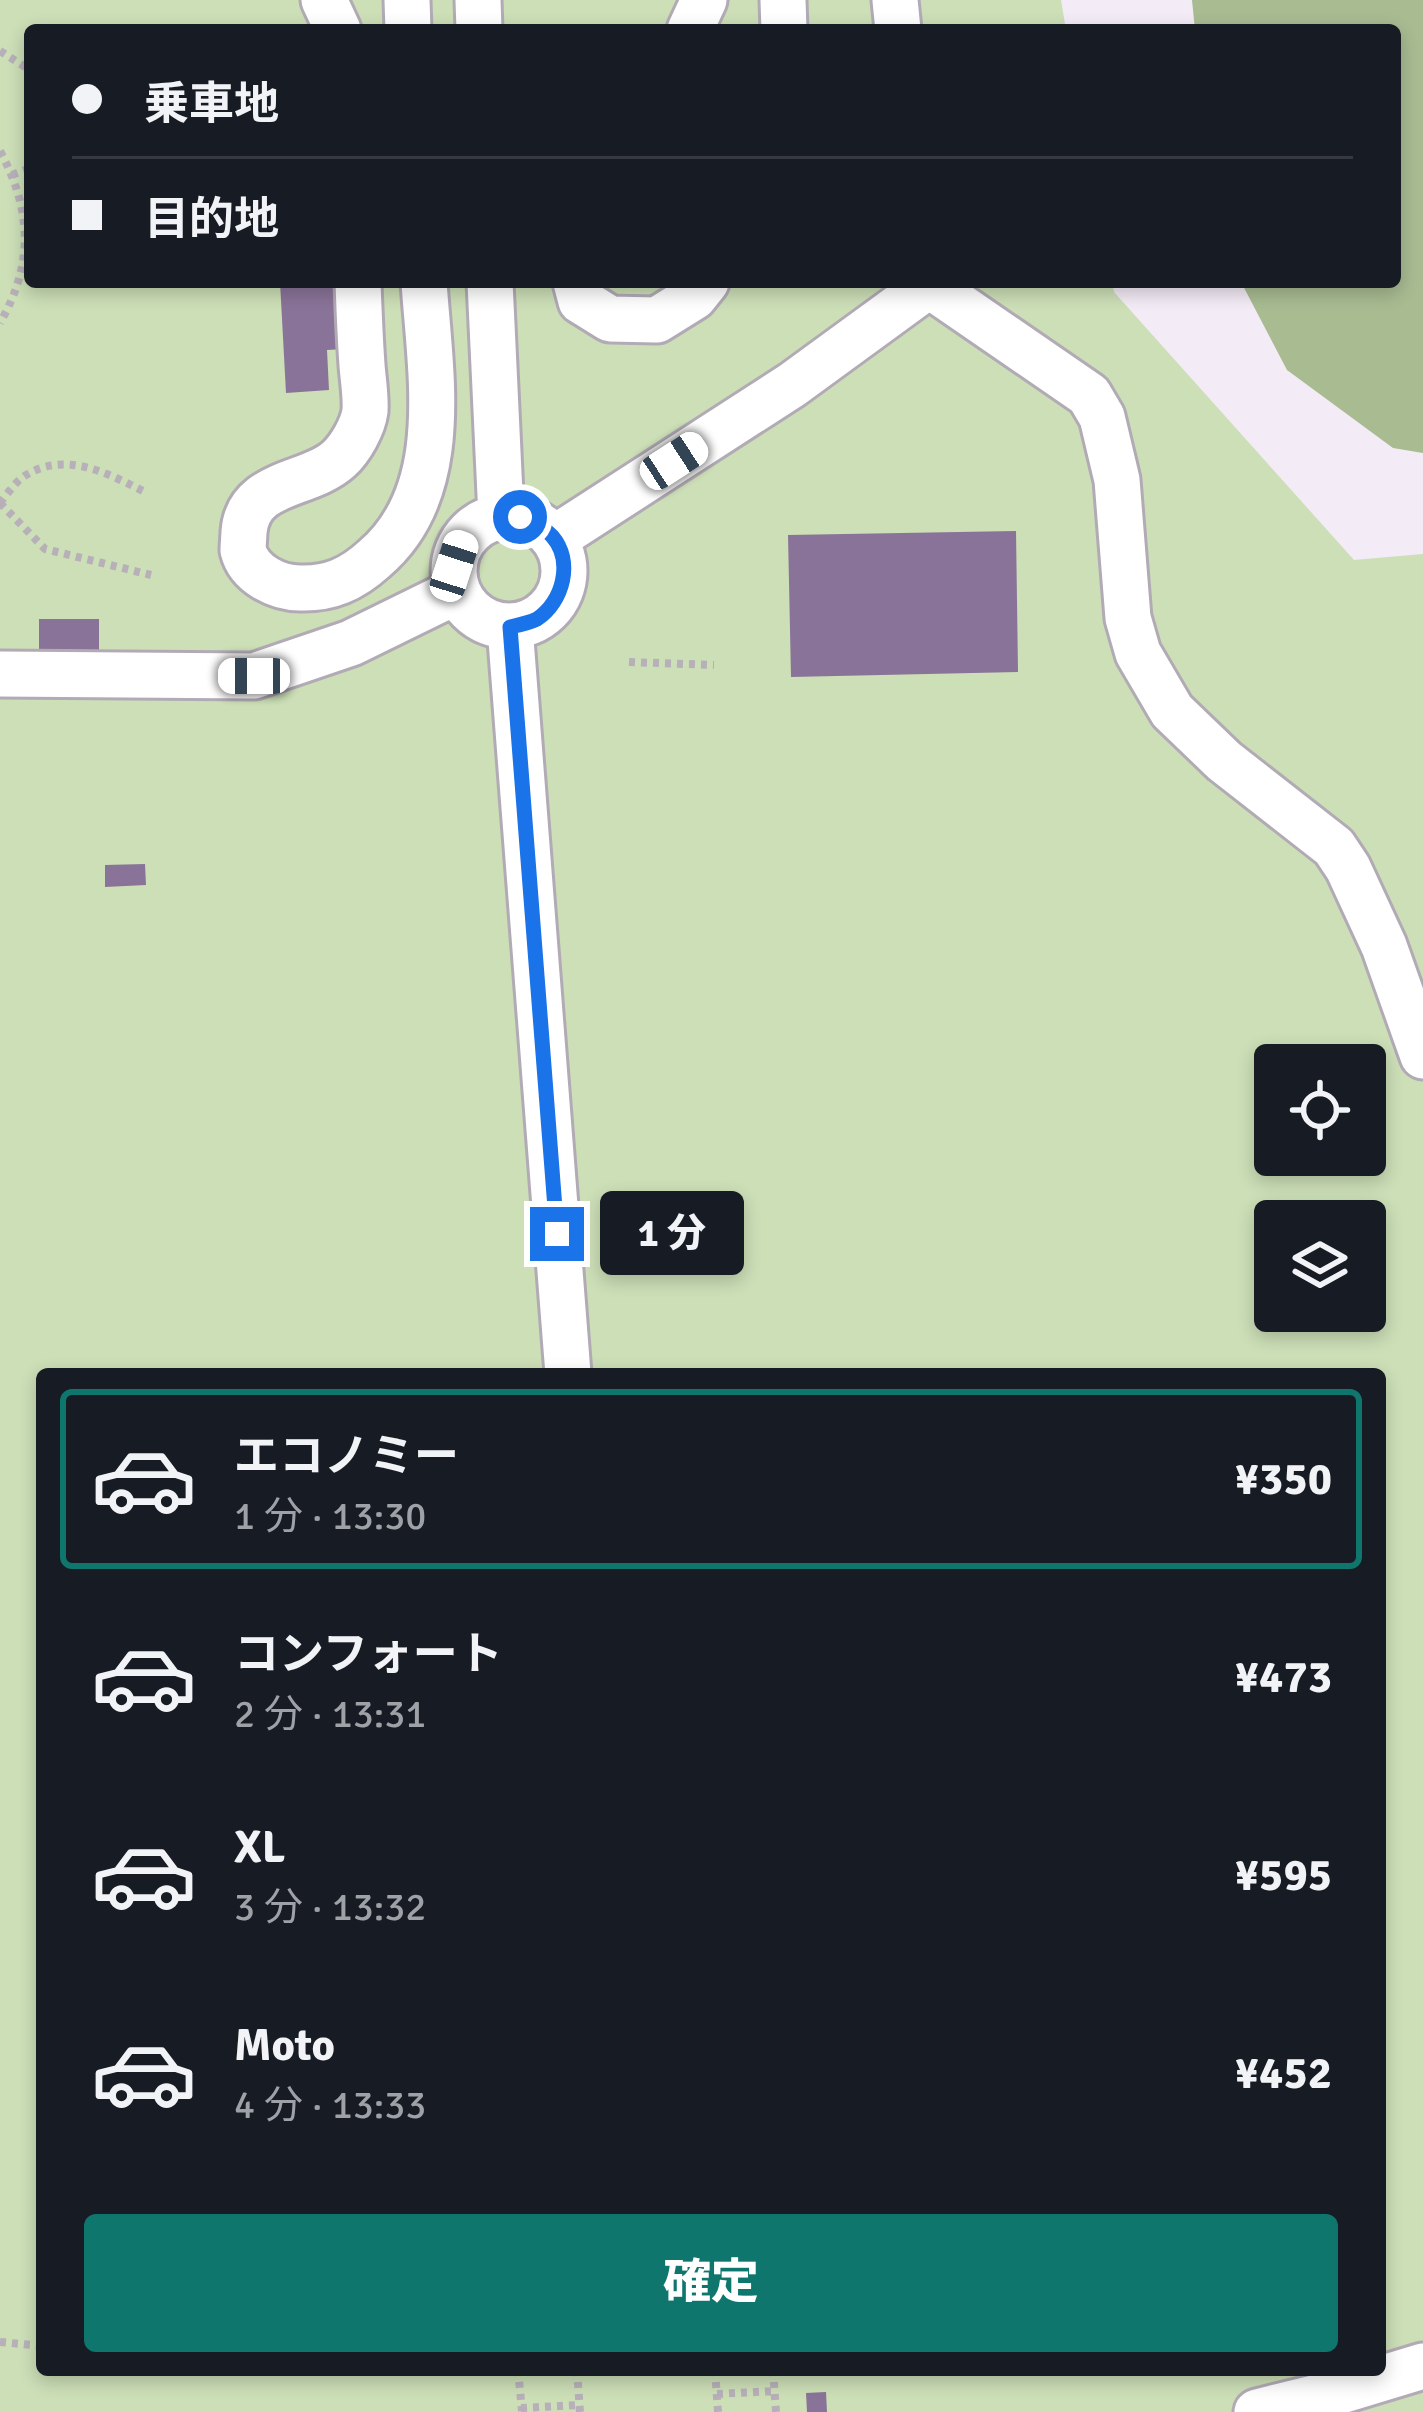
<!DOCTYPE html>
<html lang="ja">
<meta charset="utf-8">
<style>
:root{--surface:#171b24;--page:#242831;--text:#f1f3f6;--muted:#9ea1a6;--line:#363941;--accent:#0f766e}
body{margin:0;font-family:Signika,"Noto Sans JP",sans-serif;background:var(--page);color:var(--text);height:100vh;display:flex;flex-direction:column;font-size:45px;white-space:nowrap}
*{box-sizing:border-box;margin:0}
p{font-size:39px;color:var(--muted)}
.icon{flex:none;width:66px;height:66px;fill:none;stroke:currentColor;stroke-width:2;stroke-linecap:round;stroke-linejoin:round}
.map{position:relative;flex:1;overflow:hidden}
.panel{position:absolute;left:36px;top:1368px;width:1350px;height:1008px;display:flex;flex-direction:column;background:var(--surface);border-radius:12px;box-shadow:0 6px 18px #0003}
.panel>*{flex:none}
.banner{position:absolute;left:24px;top:24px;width:1377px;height:264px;border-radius:12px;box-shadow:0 6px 18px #0003;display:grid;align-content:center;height:264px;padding:0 48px;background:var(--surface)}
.fabs{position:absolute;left:1254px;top:1044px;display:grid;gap:24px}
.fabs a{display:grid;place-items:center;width:132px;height:132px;border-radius:12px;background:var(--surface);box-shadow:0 6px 18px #0003;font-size:60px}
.end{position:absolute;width:54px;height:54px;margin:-27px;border:15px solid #1a73e8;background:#fff;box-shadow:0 0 0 6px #fff}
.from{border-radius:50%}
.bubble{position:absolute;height:84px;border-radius:12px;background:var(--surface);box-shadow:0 6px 18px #0003;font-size:39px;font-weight:800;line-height:84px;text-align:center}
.car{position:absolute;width:36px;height:72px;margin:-36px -18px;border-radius:15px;box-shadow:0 0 9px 3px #0007;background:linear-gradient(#fff 24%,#345 0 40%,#fff 0 76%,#345 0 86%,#fff 0)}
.banner b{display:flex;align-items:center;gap:42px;height:114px;font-size:45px}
.banner b+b{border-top:3px solid var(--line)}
.banner i{width:30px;height:30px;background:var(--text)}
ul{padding:21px 0 0;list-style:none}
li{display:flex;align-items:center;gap:36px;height:180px;margin:0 24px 18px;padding:0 24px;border:6px solid transparent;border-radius:12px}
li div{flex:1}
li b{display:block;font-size:45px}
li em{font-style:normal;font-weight:800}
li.on{border-color:var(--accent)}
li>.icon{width:108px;height:108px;stroke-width:1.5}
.action{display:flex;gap:24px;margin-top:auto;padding:24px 48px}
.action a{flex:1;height:138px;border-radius:12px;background:var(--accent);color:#fff;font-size:48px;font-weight:800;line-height:138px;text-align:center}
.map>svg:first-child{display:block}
.green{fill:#ccdfb7;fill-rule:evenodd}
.forest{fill:#a8bb91}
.building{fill:#8a7398}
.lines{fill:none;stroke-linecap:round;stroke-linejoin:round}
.minor-casing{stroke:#b2abb5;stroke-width:51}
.path{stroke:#b7b0b9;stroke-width:8;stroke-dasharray:6 6;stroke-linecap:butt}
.minor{stroke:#fff;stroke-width:45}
.route{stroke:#1a73e8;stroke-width:15}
</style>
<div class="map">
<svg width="1423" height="2412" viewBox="0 0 1423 2412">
<rect width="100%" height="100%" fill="#f3ebf5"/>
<path class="green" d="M0,0h1061l5,30h-1036v252h1082l2,10 240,268 69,-6v1858h-1423zM1275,1065h90v90h-90zM1275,1221h90v90h-90zM42,1374h1338v996h-1338z"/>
<path class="forest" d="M1192,0h231v453l-30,-5 -106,-78 -46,-88h154v-252h-200z"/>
<path class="building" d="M280,282h99l3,65 -55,3 2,40 -43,3z
M1016,531l2,141 -227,5 -3,-142z
M39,619h60v32l-60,-1z
M145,864l1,21 -41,2v-22z
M826,2392l1,20h-20l-1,-19z"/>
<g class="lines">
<g class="minor-casing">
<path id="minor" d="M324,0l14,30
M407,0l1,30
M478,0l1,30
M783,0l1,30
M895,0l3,30
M690,30l14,-30
M358,282c1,28 2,55 4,83 1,14 4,31 3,46 -2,15 -14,37 -26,48 -31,28 -91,21 -95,73 0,1 -1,16 -1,18 6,24 34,38 57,38 30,1 52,-9 74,-29 79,-67 56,-185 50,-277
M490,282l11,234
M576,282l5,19 29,18 47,1 37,-23 12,-15
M929,282v3l160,110 13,22 15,63 11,138 10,35 34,58 52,50 110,86 14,21 36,78 39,110
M454 571a55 55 0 1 1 110 0a55 55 0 1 1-110 0Z
M555,538l237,-153 137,-100
M510,627l58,747
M0,674l254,2 97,-33 106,-52
M1257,2412l77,-19 89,-27"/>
</g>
<path class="path" d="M0,51l30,19
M0,151c32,60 34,112 0,172
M12,175l18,-7
M0,503l45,46 106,26
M0,503c8,-10 16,-22 26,-28 40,-24 81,-2 117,16
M629,662l85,3
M0,2342l42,4
M292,2370h32
M518,2370l4,41
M577,2370l3,42
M715,2370l3,42
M773,2370l3,42
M717,2394l58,-3
M521,2408l59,-3"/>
<use href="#minor" class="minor"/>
</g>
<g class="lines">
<path class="route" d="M520,517c12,5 23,9 32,19 22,25 11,66 -15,83 -8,4 -18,6 -27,8l47,607"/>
</g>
</svg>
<div class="fabs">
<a><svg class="icon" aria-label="locate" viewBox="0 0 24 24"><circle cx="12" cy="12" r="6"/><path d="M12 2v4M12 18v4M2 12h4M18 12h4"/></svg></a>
<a><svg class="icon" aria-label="layers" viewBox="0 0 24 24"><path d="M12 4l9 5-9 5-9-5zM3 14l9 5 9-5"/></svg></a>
</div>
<i class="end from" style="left:520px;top:517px"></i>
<i class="end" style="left:557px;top:1234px"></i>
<div class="bubble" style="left:600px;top:1191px;width:144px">1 分</div>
<i class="car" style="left:674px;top:461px;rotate:57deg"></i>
<i class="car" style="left:454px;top:566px;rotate:18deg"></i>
<i class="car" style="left:254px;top:676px;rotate:270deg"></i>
<div class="banner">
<b><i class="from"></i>乗車地</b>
<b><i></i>目的地</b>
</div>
<section class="panel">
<ul>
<li class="on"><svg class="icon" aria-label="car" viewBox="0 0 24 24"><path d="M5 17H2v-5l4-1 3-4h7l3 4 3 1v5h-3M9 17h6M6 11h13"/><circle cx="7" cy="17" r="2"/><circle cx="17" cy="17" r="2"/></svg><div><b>エコノミー</b><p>1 分 · 13:30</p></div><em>¥350</em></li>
<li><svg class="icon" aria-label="car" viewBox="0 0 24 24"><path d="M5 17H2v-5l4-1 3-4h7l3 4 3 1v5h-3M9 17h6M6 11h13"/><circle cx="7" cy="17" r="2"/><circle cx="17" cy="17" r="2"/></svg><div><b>コンフォート</b><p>2 分 · 13:31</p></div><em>¥473</em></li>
<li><svg class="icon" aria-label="car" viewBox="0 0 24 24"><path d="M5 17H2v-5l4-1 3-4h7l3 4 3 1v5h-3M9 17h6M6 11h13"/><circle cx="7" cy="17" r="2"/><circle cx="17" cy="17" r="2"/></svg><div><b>XL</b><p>3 分 · 13:32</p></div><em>¥595</em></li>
<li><svg class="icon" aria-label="car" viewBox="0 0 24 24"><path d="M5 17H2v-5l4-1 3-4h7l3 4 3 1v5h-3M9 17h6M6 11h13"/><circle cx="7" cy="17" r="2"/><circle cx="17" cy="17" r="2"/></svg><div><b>Moto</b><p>4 分 · 13:33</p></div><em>¥452</em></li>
</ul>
<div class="action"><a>確定</a></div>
</section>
</div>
